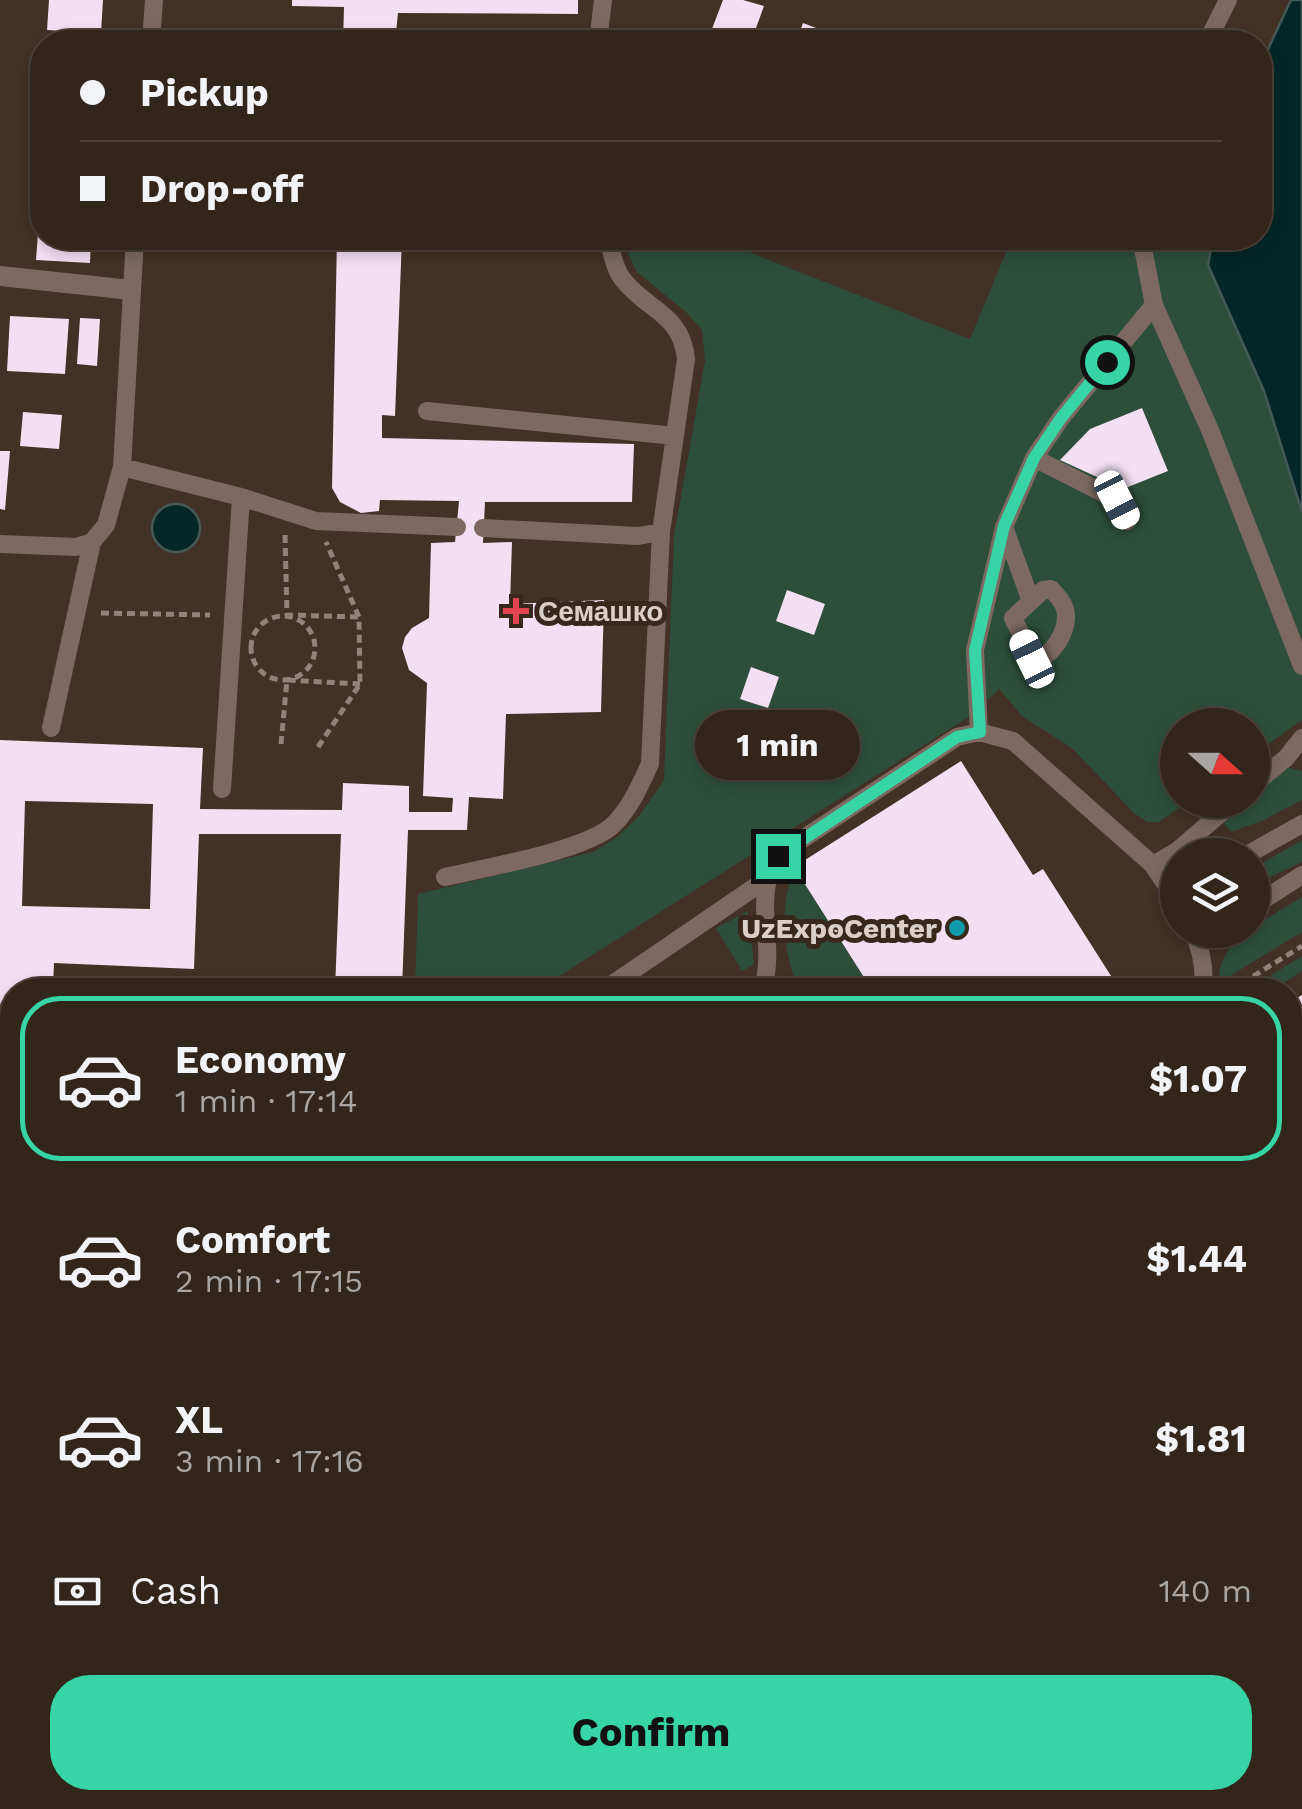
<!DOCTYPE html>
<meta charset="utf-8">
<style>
:root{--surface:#32251b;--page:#3a2d24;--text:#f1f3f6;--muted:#a8a5a3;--line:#4d423a;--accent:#37d4a6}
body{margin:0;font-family:"Work Sans",sans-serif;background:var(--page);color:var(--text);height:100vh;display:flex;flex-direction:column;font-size:38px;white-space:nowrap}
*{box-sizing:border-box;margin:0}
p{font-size:32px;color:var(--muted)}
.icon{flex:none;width:55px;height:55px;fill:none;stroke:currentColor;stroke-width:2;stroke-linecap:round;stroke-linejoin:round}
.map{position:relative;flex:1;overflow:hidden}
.drawer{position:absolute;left:0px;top:978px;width:1302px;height:832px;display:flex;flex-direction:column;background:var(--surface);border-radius:40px 40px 0 0;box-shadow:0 5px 15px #0003,0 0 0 2px var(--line)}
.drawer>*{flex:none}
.guide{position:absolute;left:30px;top:30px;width:1242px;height:220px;border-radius:40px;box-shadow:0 5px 15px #0003,0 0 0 2px var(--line);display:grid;align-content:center;height:220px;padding:0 50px;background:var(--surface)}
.needle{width:65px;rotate:111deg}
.fabs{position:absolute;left:1160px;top:708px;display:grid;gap:20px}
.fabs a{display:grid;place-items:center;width:110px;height:110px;border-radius:50%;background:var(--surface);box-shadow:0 5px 15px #0003,0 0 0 2px var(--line);font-size:50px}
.end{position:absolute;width:45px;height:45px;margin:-22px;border:12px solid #37d4a6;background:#111;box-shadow:0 0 0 5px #111}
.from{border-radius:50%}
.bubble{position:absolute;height:70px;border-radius:35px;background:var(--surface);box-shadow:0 5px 15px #0003,0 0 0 2px var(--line);font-size:32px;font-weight:700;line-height:70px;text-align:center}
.car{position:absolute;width:30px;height:60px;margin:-30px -15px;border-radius:12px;box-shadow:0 0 8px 2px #0007;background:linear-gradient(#fff 24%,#345 0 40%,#fff 0 76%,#345 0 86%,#fff 0)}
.guide b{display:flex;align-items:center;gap:35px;height:95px;font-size:38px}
.guide b+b{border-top:2px solid var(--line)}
.guide i{width:25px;height:25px;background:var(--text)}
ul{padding:18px 0 0;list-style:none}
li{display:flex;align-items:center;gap:30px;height:165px;margin:0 20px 15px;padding:0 30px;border:5px solid transparent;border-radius:40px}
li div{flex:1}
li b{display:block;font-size:38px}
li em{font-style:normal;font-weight:700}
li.selected{border-color:var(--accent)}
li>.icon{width:90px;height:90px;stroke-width:1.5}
.pay{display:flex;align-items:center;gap:25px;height:110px;padding:0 50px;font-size:38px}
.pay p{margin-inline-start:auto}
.primary-button{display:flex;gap:20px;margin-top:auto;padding:20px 50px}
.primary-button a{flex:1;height:115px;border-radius:40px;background:var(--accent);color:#111;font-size:40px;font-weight:700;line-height:115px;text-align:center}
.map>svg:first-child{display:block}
.green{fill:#2d4e3b}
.water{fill:#052626;stroke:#455957;stroke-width:2.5}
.building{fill:#f2dff2;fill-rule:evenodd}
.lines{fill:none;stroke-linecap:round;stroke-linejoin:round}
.path{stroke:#918379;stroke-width:5;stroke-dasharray:8 5;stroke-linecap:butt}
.lane{stroke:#7d6962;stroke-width:18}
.street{stroke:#7d6962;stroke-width:20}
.route{stroke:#37d4a6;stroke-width:12}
.health-dot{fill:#e0444e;stroke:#38271b;stroke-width:4}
.culture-dot{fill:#0f9aa8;stroke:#38271b;stroke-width:4}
.labels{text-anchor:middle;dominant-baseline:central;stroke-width:10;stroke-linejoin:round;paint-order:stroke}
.poi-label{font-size:28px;font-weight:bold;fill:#dbd0c8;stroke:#38271b;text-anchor:start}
</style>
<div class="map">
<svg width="1302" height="1809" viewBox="0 0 1302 1809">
<rect width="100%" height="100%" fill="#423124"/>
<path class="green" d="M624,238h89l257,101 42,-101h201l-5,27 56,126 38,121v208l-49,35 -1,-30h-74v75h12l-31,22h-12l-13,-9 -61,-64 -51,-33 -23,-27 -24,24 -438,277h-122l3,-96 175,-42 24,-15 22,-21 25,-36 10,-244 31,-175 -3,-31 -16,-18 -49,-40 -8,-17z
M1290,768l12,3v29l-38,20 -33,12 -7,-9 25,-23h3l1,-3 31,-28z
M1302,840v22l-44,21 -5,-2v-6l8,-11z
M794,867l73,115 -13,8h-56c-15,-42 -19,-80 -4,-123z
M1302,897v35l-82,50c-8,-39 55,-67 82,-85z
M748,911l6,53 -12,7 -26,-43z
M1302,956v15l-25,16 -7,-11z
M12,1380v46c-12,-9 -12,-16 -12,-32z
M1290,1397l12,17v395h-574l-15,-11h577z
M170,1798h240l-6,11h-231z"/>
<path class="water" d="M1291,0h11v512l-38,-121 -56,-126 5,-27h47v-172z
M152 528a24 24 0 1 1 48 0a24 24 0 1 1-48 0Z
M524,1798h132l21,11h-170z
M933,1798h37l9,11h-50z
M1032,1798h38l4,11h-45z"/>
<path class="building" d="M49,0h54l-2,33 -54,-3z
M292,0h286v14l-180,-1 -3,29h-52l1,-35 -52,-1z
M723,0h20l21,6 -13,36h-44z
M803,23l50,19h-57z
M40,159h2v38l-5,-1z
M40,206h2v32h49l-1,25 -54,-3z
M337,238h65l-7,178 -13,-1v23l252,6 -2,58h-147l-2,41 29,-1 -2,62 94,-4 -3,112 -95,2 -3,85 -34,-2 -2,33h-59l-6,160h-67l6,-156h-142l-5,135 -140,-6 -1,27h-41v222l-12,-1v-471l203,8 -3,61 142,1 1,-27 66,3v26h43l1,-14 -30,-2 4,-113 -18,-13 -7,-22 3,-11 7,-9 17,-10 2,-75 24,-1 4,-41 -79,-1 -1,11 -18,2 -21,-11 -8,-14zM25,801l128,3 -3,105 -128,-3z
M10,316l59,3 -4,55 -58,-3z
M80,318l20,1 -3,47 -20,-2z
M1142,408l26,63 -45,18 -63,-29 30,-31z
M23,412l39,3 -3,34 -39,-3z
M0,451h10l-5,59 -5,-1z
M787,590l38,14 -11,31 -38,-14z
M751,667l28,10 -11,31 -28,-9z
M961,761l72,114 10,-6 77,121h-266l13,-8 -73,-115z
M1302,995v102l-12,-20v-75z
M1302,1262v138l-4,3 -8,-13v-120z
M0,1508l12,18v173l-12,6z
M0,1782l12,6v10h5l3,11h-20z
M998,1798h34l-7,11h-34z
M50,1800l19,9h-45v-1z"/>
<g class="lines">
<path class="path" d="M285,535l2,80 72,2
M101,613l109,2
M251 648a32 32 0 1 1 64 0a32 32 0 1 1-64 0Z
M281,744l6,-64 73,4
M318,747l42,-63 -1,-67 -33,-75
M1231,990l71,-44
M747,1798l12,11
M846,1798l15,11
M1188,1798l4,11
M1231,1798l6,11
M412,1809l6,-11
M875,1809l15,-11
M913,1809l5,-11"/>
<path class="lane" d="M151,42l3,-42
M598,42l5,-42
M1207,42l21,-42
M1141,238l13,67 56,125 92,236
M427,411l248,25
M1034,458l83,42 10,21
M122,467l119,30 -19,292
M241,497l75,24 141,6
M1004,527l27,74
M483,528l155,8 23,-4 25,-173c-4,-44 -37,-48 -61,-77 -11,-12 -13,-30 -17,-44
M0,544l76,3 16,-5 14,-17 16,-58 13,-229
M1051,589c6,6 12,13 14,20 5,20 -12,48 -31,51l-21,-42 30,-28z
M51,728l41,-186
M979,732l-4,-82 29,-123 30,-69 27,-40 93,-113
M1252,786l34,-28 16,-20
M1247,855l55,-31
M1153,865l24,-14 59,-51
M445,877c39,-9 144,-27 169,-53 17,-17 26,-39 36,-60l11,-232
M1252,907l50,-32
M1192,930c9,18 13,40 11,60
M1198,942l18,-12
M604,990l164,-112
M762,990c13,-38 -3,-74 6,-111 2,-8 6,-16 9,-23l180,-119 22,-5 34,9 140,124 25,38
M1290,1214l4,6
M5,1311l7,-27
M1290,1496l12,4
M1290,1739l12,3
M443,1809l6,-11"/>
<path class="street" d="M0,276l131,14"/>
</g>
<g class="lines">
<path class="route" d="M778,856l179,-119 23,-5 -5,-82 29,-124 30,-68 27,-40 46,-56"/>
</g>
<path class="health-dot" d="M511 596h10v10h10v10h-10v10h-10v-10h-10v-10h10z"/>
<circle class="culture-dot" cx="957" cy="928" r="10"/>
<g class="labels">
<g class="poi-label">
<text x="538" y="611">Семашко</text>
<text x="937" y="928" text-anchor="end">UzExpoCenter</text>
</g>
</g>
</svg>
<div class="fabs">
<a><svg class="needle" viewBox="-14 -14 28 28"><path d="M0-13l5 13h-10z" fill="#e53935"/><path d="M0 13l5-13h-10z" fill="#a8a5a3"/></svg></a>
<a><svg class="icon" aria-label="layers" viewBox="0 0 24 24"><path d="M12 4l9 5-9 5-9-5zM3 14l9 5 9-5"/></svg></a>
</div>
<i class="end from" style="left:1107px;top:362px"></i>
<i class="end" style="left:778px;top:856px"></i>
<div class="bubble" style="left:695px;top:710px;width:165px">1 min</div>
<i class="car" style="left:1117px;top:500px;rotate:153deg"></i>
<i class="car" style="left:1032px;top:659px;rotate:334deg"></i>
<div class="guide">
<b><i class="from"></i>Pickup</b>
<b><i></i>Drop-off</b>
</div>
<section class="drawer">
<ul>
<li class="selected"><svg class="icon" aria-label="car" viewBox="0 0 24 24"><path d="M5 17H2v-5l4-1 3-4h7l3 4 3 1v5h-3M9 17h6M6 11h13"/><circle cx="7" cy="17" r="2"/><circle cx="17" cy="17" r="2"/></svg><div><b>Economy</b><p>1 min · 17:14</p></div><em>$1.07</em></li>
<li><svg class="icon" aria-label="car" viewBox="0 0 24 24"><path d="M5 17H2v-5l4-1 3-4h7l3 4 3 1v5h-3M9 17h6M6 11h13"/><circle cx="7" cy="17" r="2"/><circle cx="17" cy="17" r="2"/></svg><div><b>Comfort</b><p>2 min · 17:15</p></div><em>$1.44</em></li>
<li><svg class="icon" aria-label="car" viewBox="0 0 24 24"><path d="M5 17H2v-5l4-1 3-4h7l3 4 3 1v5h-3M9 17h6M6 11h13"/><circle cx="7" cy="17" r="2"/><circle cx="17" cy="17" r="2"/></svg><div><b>XL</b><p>3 min · 17:16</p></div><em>$1.81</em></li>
</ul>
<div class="pay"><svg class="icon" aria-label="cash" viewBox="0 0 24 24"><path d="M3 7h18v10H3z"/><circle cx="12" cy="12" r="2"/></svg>Cash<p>140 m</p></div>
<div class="primary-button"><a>Confirm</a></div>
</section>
</div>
